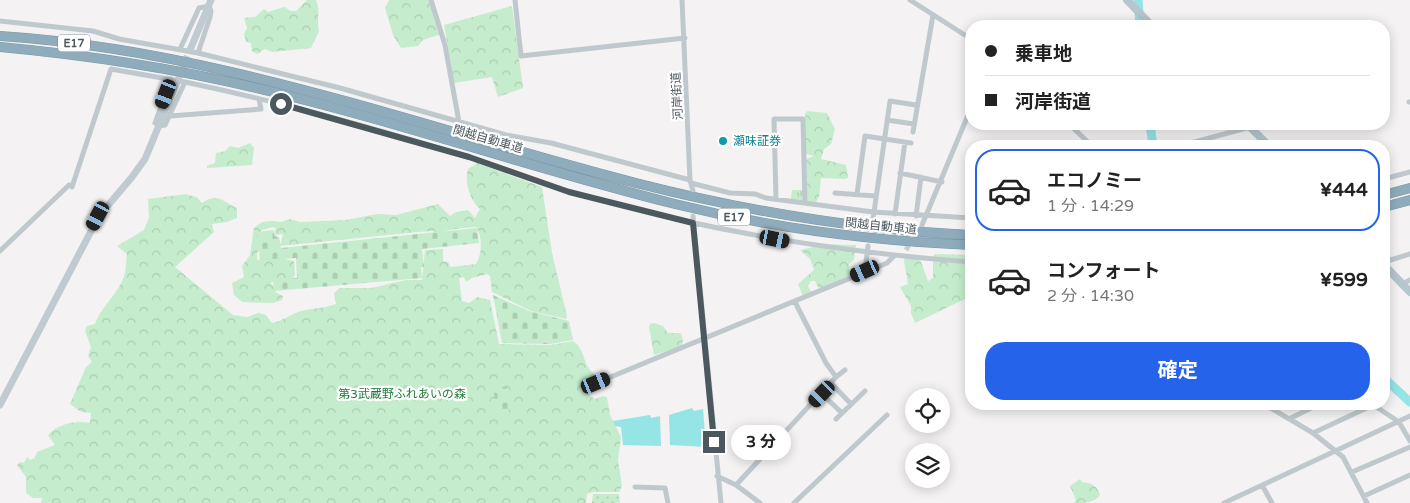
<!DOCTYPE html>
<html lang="ja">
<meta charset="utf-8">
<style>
:root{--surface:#fff;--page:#f2f2f2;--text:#222;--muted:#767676;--line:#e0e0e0;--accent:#2563eb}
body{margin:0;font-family:"Varela Round","Noto Sans JP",sans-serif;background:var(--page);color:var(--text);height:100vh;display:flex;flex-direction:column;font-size:19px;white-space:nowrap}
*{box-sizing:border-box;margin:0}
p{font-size:16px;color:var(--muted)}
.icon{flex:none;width:28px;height:28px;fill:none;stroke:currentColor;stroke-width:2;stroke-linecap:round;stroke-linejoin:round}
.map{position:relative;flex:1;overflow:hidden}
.panel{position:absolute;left:965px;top:140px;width:425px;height:270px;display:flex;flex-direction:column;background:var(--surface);border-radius:20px;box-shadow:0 2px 12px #0003}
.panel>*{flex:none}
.guide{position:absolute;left:965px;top:20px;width:425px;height:110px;border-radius:20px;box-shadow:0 2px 12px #0003;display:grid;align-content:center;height:110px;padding:0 20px;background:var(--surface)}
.tools{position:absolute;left:905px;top:388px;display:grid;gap:10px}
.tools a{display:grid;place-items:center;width:45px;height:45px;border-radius:50%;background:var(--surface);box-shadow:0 2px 12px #0003;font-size:25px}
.end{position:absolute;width:22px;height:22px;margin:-11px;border:6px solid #4b585e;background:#fff;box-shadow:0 0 0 2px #fff}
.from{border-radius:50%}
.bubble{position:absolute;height:35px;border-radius:18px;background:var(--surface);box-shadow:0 2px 12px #0003;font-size:16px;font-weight:700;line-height:35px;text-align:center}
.car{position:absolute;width:15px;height:30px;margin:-15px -8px;border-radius:6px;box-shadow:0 0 4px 1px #0007;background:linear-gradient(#222 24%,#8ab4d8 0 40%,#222 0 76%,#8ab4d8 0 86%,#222 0)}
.guide b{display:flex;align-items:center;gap:18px;height:48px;font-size:19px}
.guide b+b{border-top:1px solid var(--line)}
.guide i{width:12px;height:12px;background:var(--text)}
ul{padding:9px 0 0;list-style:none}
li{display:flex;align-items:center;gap:15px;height:82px;margin:0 10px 8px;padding:0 10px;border:2px solid transparent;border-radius:20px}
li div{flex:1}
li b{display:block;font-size:19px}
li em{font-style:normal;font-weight:700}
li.on{border-color:var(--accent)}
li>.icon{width:45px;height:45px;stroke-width:1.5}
.action{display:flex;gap:10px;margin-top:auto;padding:10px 20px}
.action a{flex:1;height:58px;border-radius:20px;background:var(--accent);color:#fff;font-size:20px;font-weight:700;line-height:58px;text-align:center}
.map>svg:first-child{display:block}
.grass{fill:url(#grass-dots)}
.forest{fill:url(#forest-crowns)}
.cemetery{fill:url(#cemetery-stones)}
.park{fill:url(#park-tufts)}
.water{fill:#95e4e6}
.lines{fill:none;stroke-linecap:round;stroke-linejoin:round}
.river{stroke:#95e4e6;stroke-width:9}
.street-tunnel{stroke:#cacccd;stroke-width:5;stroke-dasharray:5 2.5;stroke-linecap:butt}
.secondary-tunnel{stroke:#cacccd;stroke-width:7;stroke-dasharray:7 3.5;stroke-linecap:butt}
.highway-casing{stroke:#7998a8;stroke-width:10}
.street{stroke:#bfc8cd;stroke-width:5}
.secondary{stroke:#bfcbd1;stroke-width:7}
.primary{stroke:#b4c6ce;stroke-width:8}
.highway{stroke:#8eacbc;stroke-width:9}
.route{stroke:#4b585e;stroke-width:6}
.culture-dot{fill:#0f9aa8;stroke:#fff;stroke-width:2}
.labels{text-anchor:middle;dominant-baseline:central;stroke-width:4.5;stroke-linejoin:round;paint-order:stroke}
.shield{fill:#fff;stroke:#818a8e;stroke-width:1}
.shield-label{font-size:11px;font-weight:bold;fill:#4b585e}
.street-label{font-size:12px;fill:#4b585e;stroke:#fff}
.culture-label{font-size:12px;fill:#0d838f;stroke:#fff;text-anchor:start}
.park-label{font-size:12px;fill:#1f7b3d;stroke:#fff}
</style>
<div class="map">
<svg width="1410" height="503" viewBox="0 0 1410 503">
<defs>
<pattern id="grass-dots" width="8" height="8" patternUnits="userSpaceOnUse" patternTransform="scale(1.25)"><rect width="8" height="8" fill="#c5edcd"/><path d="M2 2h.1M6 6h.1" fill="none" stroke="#abcdb2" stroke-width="1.8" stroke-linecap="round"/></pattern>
<pattern id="forest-crowns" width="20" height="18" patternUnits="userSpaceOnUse" patternTransform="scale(1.25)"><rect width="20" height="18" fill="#c5edcd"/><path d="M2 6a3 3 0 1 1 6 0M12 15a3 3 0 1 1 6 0" fill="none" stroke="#abcdb2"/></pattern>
<pattern id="cemetery-stones" width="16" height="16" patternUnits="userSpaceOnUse" patternTransform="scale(1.25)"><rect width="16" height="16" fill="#c5edcd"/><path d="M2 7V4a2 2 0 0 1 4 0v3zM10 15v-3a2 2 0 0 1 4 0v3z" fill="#abcdb2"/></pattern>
<pattern id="park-tufts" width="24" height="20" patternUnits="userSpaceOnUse" patternTransform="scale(1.25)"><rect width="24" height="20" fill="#c5edcd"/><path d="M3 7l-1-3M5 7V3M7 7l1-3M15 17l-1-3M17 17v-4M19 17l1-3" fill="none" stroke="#abcdb2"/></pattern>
</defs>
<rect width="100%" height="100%" fill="#f4f2f2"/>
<path class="grass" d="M593,494h26l1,9h-28z"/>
<path class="forest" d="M307,0h9c5,11 0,20 3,31l-8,17 -39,4 -7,-3 -8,5 -5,-3 -1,-8 -5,-1 -2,-8 3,-6 -3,-10 11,-1 9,-8 4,3 16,-5 7,4h5z
M389,0h40l12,34 -18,6 -5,6 -17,2 -8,-13 -8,-27z
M512,6l11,82 -25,9 -6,-20 -38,6 -10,-58z
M807,111l20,2 8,16 -4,15 -7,5 -3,10 25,6 2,13 -3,1 -24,-1 -2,19 -3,5 -9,-1 -1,-42 8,-3 -8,-2 -1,-40z
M250,143l4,5 -2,17 -45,3v-2l8,-3 1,-10 9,-2 5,-5 8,2z
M477,163l65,24 10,66 15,63 -1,3 -35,-8 -39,-19 -2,-16 -3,-2 -15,4 -6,4 -2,-5 -5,1 3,23 7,2 8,-6 13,3 9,44 52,1 22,-4c11,7 10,20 17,29 5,5 7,6 9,14l-10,7 1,5 5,3 7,-3 5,1 3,18 11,22 -3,23 4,26 -3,6h-26l-6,2 -1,9h-545l1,-5h-9l-7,-5v-16l-9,-12 3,-3 4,1 3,-6 3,3 5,-2 2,-6 18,-7 -7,-10c10,-11 28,-15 42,-12l1,-10 -10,-1 -11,-8 16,-37 6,-5 -4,-6 3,-9 -6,-16 2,-5 8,-2c6,-18 25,-31 30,-51 1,-6 1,-13 2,-19l-10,-8 27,-16 5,-12 -1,-19 38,-5 10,3 6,6c16,-11 21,-1 35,5v10l-10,4 -15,2 2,8 -39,35 58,48 14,2 11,-4 8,2 6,8c11,-2 19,-9 29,-12 12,-3 22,-2 35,-7l-2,-11 6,-5h31l35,-8h16l3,-30 18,-1v12l5,1 3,5 25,-3c6,-10 7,-27 0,-37 -11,1 -27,1 -36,7l-7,-3 -15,1 -138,14 3,-12 -7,1 -2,-3 2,-4 -3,-1 -11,3 -3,4 2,13 -4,6v7l18,-3 19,4 1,14 -3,5 -7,-1 -15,4 6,5 -1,4 8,4 -1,4 -9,3 -31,-1 -8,-7 -2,-12 12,-6 -2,-11 8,-11 4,-27 8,-6 9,-1 10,1 8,-3 11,3 46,-2 31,-6 19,1 42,-11 12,12 6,-4 12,-2 7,8 5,-9c-10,-8 -16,-28 -12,-40z
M816,244l40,1 -2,15 -5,4v12l-30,13 -4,-8h-4l-3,5 4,7 -9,3 -5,-12 16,-14 -4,-11 -10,-9 13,-3z
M906,254l9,1 6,7 7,19 5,-3v-22l3,-2 35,1v41l-56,27 -4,-10v-7l-11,-19 8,-3 -4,-23z
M654,323l9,3 5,7h13l2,8 -2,6 -27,8 -5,-28 1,-3z
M1080,479l2,3c9,1 15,3 18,13 -6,8 -15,8 -26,8l2,-3 -6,-14z"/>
<path class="cemetery" d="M477,228l2,15 -57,6 2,18h-3l1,11 -148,13 -1,-11 24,-2 -1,-20 -36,3 -3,-29 16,-2 2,6 4,1 2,11z
M493,295l36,16 40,10 4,19 -23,4 -48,-1z
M507,387l2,26 -11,4 -5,-29z"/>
<path class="park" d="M792,190h11v11l-12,-2z"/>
<path class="water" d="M692,408l2,3 9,-2 3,38 -36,-2 -1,-30z
M650,415l1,3 9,-2 1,30 -38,-1 -2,-18 -6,-1 -2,-5z"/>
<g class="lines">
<path class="river" d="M1138,0l2,26
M1150,124l3,22
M1384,378l26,24"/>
<path class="street-tunnel" d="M906,250l6,-10"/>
<path class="secondary-tunnel" d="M177,82l13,-32"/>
<g class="highway-casing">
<path id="highway" d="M0,36c219,14 425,93 636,147 110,28 222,47 335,52
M0,47c87,8 172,21 256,41 141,33 278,81 419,116 97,24 196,37 296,41
M1384,195l26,-7
M1384,207l26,-7"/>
</g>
<path class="street" d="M431,0l14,45 14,77
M515,0l6,56 164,-18
M682,0l8,180 3,11
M910,0l61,39
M0,21l93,10 26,8 79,14 142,35 166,47 45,8 139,37
M180,49l19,-41 10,-2 2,5 -1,6 -12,36
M171,79l-16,44 4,3 6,-1 20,-43c96,20 190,46 283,75 34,10 66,24 100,34 132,39 266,61 403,71
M1409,102h1
M170,116l91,-7 -2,-10
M887,120l27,4
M1069,124l23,22
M913,132l20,-117
M1180,146l70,-19 25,-3
M900,173l42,9
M1384,179l26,-7
M691,183l39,10 25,1 11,4 107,14 98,6
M72,187l39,-118 74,13
M835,193l40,3
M857,194l8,-58 46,7
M776,199l-2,-80h29l2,84
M895,214l10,-72
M693,216l28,287
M916,216l5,-39
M873,219l17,-118 26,4
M922,225l49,-117
M0,251l69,-66
M1384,262l26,-8
M865,271l3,-25
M1402,284l8,-4
M795,302l31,61 10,14
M596,383l291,-120 7,-7
M831,383l20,21
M822,394l20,19
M1264,404l49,29 30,24 24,46
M1372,404l27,18 11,19
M836,419l29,-28
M1289,419l30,-15
M1313,433l60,-28
M1352,472l58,-25
M717,476l19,9 24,18
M736,485l100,-108 9,-7
M1262,485l10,18
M635,487l30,1 3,15
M1364,496l46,-21
M794,503l93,-88
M1224,503l186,-87"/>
<path class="secondary" d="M190,50l21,-50
M0,405l99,-189 33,-39 13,-18 32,-77"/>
<path class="primary" d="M1127,0l25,26
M1247,124l22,22
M1384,265l26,27"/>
<use href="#highway" class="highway"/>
</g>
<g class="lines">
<path class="route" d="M281,104l188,53 100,35 124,31 21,219"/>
</g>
<circle class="culture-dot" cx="723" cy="141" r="5"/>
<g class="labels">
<g class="shield">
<rect x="58" y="34.5" width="32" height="17" rx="4"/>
<rect x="718" y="208.5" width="32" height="17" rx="4"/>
</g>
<g class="shield-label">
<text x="74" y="43">E17</text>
<text x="734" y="217">E17</text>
</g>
<g class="street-label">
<text transform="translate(677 96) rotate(-93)">河岸街道</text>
<text transform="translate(488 139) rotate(16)">関越自動車道</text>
<text transform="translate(881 226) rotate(6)">関越自動車道</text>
</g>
<g class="culture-label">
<text x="733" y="141">瀬味証券</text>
</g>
<g class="park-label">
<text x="402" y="394">第3武蔵野ふれあいの森</text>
</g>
</g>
</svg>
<div class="tools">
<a><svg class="icon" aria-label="locate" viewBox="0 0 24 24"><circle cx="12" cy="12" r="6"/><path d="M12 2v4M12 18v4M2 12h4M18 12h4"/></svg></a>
<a><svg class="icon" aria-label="layers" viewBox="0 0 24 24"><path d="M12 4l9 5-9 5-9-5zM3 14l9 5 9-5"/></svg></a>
</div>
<i class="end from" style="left:281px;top:104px"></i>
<i class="end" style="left:714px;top:442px"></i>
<div class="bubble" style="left:731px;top:425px;width:60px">3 分</div>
<i class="car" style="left:166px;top:94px;rotate:201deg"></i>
<i class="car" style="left:98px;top:216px;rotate:208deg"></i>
<i class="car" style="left:775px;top:239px;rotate:102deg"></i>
<i class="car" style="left:865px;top:271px;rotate:246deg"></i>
<i class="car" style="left:596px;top:383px;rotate:68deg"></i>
<i class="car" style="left:822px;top:394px;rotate:224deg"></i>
<div class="guide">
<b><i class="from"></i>乗車地</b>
<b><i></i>河岸街道</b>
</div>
<section class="panel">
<ul>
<li class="on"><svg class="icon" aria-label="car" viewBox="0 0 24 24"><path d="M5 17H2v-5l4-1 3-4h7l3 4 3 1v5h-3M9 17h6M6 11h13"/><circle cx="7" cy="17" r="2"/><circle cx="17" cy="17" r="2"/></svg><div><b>エコノミー</b><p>1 分 · 14:29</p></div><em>¥444</em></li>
<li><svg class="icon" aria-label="car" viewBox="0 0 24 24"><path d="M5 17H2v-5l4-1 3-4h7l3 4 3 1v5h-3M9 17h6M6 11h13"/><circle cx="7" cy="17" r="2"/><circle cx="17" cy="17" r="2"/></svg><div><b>コンフォート</b><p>2 分 · 14:30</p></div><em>¥599</em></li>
</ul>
<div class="action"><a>確定</a></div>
</section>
</div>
